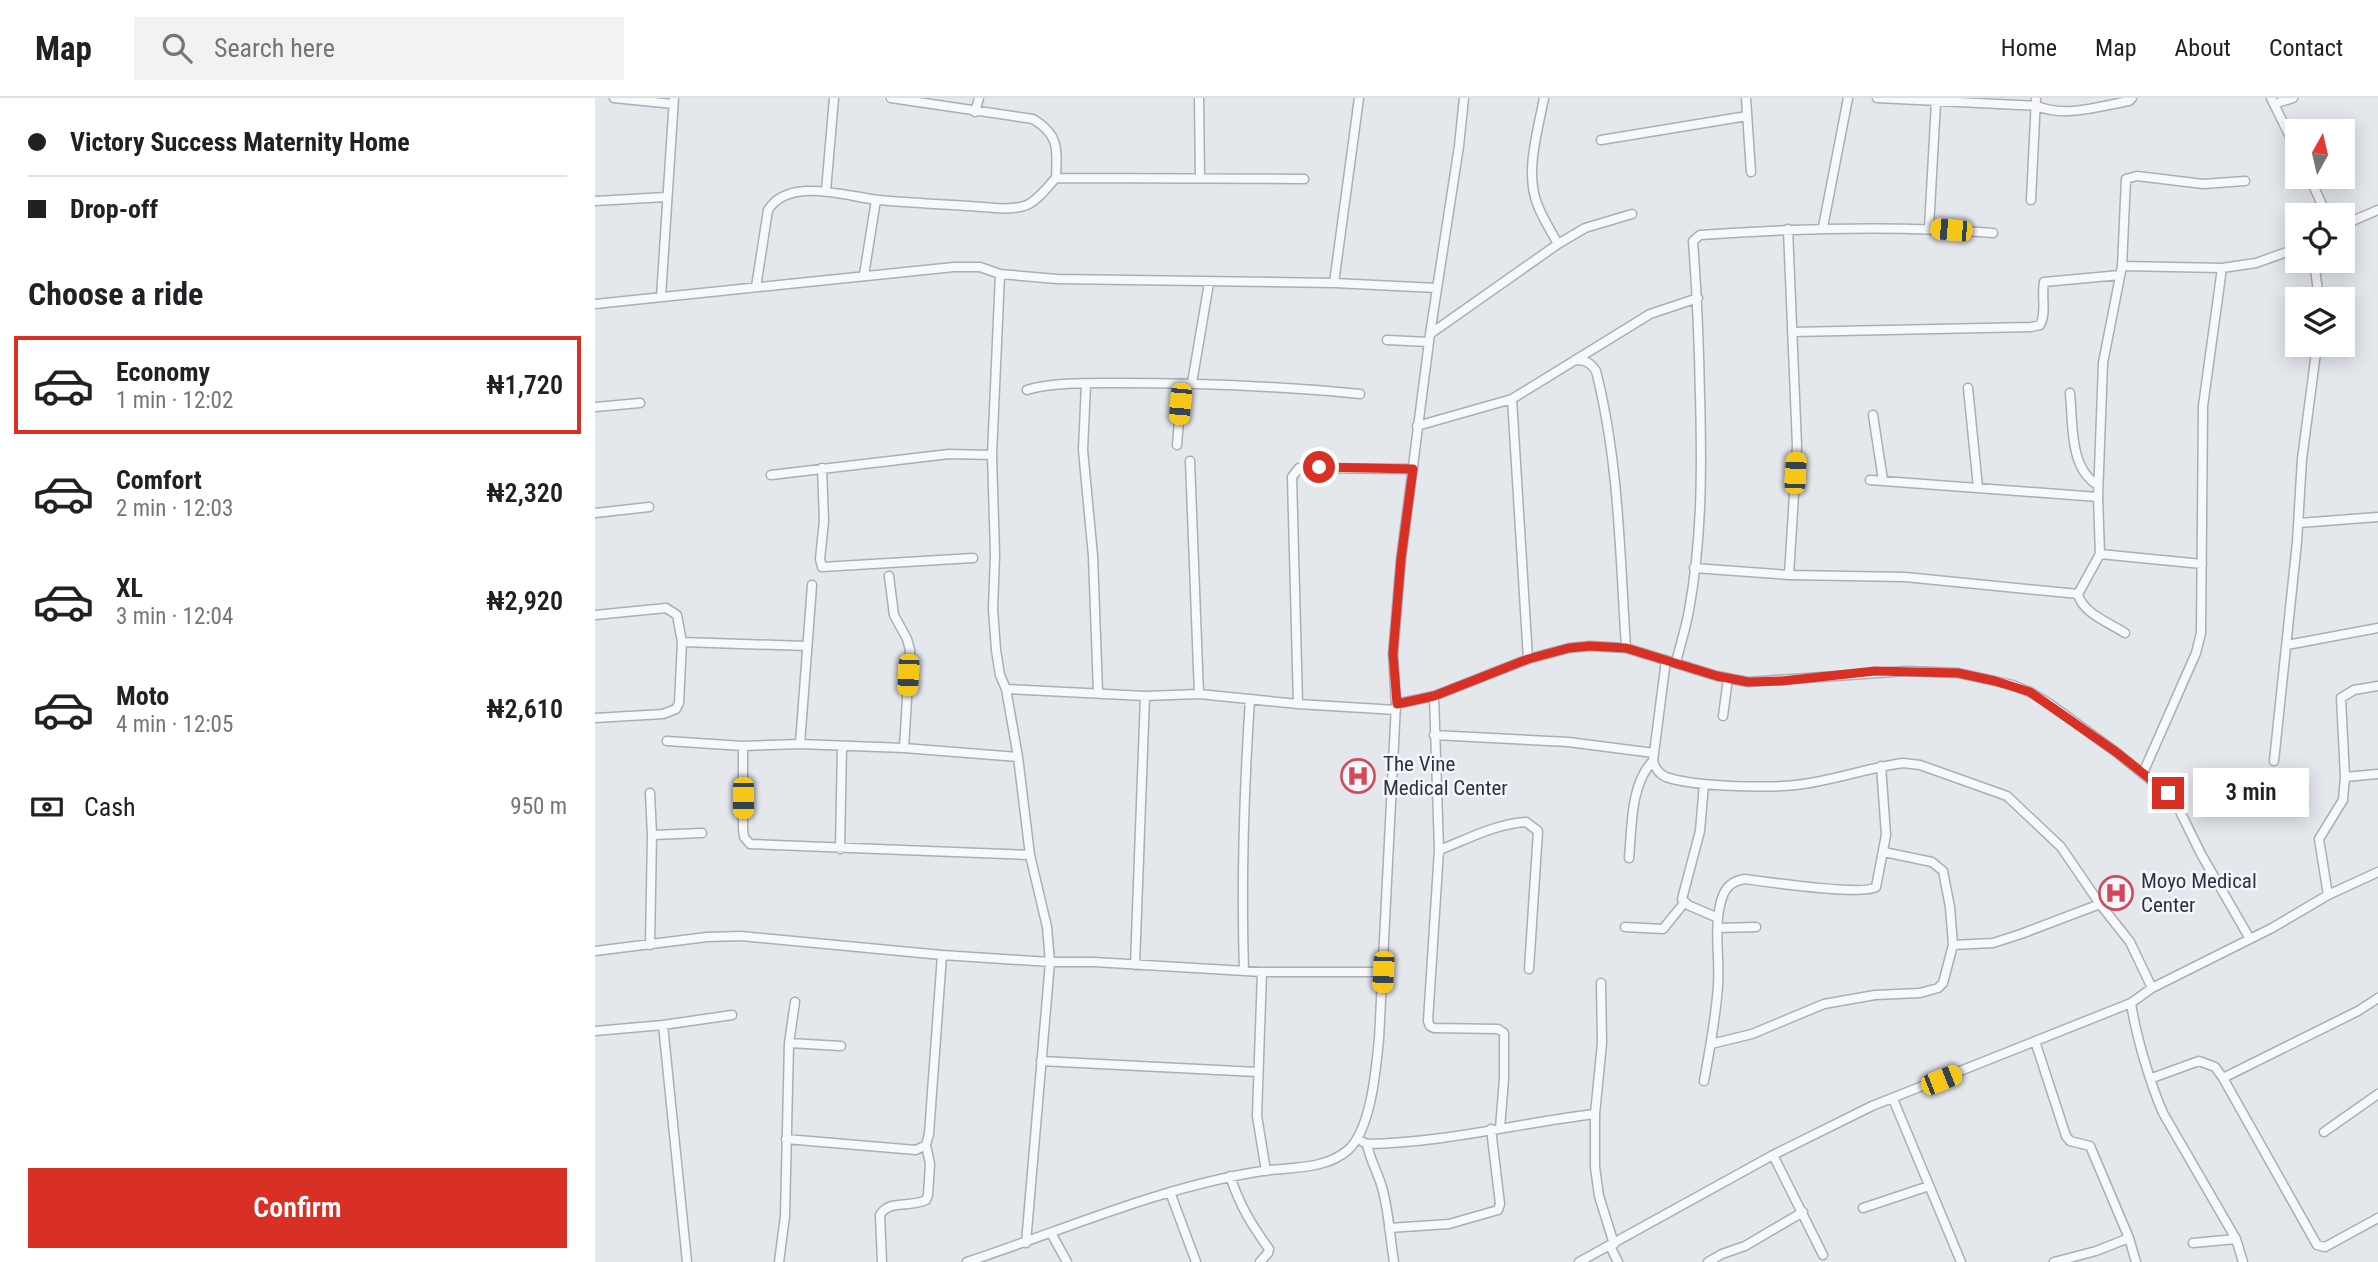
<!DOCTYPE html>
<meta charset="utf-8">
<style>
:root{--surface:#fff;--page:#f2f2f2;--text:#202124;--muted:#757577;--line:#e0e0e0;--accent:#d93025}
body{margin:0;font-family:"Roboto Condensed",sans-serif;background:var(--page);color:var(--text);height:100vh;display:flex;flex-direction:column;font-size:26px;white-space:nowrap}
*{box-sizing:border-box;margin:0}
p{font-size:23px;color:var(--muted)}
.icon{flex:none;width:38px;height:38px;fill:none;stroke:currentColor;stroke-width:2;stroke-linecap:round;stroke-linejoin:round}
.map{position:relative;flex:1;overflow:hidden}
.side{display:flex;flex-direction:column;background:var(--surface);width:595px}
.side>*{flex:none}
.guide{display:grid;align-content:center;height:154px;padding:0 28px;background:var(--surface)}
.needle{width:46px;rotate:8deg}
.buttons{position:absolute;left:1690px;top:21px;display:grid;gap:14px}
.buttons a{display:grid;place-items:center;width:70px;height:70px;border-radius:0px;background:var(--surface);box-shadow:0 4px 18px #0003;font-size:35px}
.end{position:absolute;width:32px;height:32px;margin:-16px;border:9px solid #d93025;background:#fff;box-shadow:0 0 0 4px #fff}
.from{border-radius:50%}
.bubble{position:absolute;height:49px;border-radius:0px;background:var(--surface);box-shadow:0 4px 18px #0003;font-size:23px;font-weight:600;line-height:49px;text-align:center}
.car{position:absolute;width:21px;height:42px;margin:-21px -10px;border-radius:9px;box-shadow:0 0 5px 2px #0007;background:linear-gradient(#f5c518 24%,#345 0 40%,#f5c518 0 76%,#345 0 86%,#f5c518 0)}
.guide b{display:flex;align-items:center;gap:24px;height:66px;font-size:26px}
.guide b+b{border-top:2px solid var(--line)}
.guide i{width:18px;height:18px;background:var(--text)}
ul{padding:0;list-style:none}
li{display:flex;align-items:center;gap:21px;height:98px;margin:0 14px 10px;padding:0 14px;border:4px solid transparent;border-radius:0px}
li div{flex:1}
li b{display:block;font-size:26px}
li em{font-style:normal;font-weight:600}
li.current{border-color:var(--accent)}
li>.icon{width:63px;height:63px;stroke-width:1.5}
h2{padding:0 28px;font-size:32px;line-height:84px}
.pay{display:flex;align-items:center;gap:18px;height:77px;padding:0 28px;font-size:26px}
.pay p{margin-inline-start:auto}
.button{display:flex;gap:14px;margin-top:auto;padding:14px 28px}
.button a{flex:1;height:80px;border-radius:0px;background:var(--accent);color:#fff;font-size:28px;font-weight:600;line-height:80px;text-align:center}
header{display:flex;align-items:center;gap:42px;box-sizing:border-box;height:98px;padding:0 35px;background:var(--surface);border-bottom:2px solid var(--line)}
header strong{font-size:33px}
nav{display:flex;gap:38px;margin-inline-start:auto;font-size:24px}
.search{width:490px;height:63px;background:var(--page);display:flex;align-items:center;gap:18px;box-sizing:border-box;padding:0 24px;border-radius:0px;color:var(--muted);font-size:26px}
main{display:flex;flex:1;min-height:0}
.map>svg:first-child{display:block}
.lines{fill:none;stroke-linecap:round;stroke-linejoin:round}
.street-casing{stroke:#a9aeb7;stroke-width:11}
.street{stroke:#f7f8fa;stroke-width:8}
.route{stroke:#d93025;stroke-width:9}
.labels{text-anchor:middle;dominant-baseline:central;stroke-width:5;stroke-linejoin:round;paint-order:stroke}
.poi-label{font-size:21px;fill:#2b3445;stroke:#f4f6f9;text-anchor:start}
</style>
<header>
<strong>Map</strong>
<div class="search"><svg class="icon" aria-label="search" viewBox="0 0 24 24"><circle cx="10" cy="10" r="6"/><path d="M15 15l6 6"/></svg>Search here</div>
<nav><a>Home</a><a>Map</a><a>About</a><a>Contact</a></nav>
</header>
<main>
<section class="side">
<div class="guide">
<b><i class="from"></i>Victory Success Maternity Home</b>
<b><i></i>Drop-off</b>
</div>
<h2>Choose a ride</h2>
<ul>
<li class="current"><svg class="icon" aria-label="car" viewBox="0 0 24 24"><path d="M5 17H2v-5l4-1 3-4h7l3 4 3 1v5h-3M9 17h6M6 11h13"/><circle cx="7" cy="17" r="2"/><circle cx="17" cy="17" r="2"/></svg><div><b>Economy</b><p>1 min · 12:02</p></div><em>₦1,720</em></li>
<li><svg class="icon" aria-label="car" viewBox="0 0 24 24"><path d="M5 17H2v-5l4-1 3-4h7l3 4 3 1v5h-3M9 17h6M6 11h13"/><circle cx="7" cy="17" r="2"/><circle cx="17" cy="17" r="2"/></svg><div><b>Comfort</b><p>2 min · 12:03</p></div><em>₦2,320</em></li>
<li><svg class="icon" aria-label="car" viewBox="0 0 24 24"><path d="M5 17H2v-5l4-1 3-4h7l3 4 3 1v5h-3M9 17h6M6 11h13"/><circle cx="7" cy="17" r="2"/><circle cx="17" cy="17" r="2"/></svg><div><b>XL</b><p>3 min · 12:04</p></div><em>₦2,920</em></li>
<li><svg class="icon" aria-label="car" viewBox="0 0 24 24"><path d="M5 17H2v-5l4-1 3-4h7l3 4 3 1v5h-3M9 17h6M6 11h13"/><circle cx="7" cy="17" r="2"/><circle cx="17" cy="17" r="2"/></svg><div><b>Moto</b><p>4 min · 12:05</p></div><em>₦2,610</em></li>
</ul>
<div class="pay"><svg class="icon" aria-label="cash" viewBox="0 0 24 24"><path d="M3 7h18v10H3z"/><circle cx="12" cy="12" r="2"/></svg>Cash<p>950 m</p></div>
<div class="button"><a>Confirm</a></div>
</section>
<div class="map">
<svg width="1783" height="1164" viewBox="0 0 1783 1164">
<rect width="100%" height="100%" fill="#e4e7ec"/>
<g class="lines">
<g class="street-casing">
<path id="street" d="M19,0l59,6
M296,0l142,21c27,16 24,31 23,59
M604,0l1,80
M949,0c-6,33 -20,75 -6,108 5,13 13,25 20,38
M1151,0l5,74
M1282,0l160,8c28,12 63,0 92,-5l3,-3
M1676,0l27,55
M1679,6l19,-6
M380,14l4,-14
M1006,42l146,-24
M1714,79l18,38
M231,93l8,-93
M1436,102l5,-102
M0,103l71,-4
M1748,127l35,-15
M1228,129l25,-129
M1334,130l7,-126
M1193,131l9,217 -8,129
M1719,163l5,38
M1527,168l100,2 34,-5 42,-15
M405,176l-8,181 3,99 -2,55 3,41 4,25 6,14 12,68 12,98 17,72 3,35 -24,281
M269,177l12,-75
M739,185l25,-185
M161,189l12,-77c21,-34 79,-13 111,-10 30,3 61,4 91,6 17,1 38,5 54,0 12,-3 24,-20 32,-28l248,1
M66,199l13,-199
M0,206l359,-37h26l20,7 57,5 277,4 103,5
M1197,234l239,-5 9,-2c7,-12 1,-29 4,-43l76,-7
M835,236l128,-90 27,-16 47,-14
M792,242l42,2
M980,262c10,0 15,2 21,11 23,90 24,184 30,277
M597,285l17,-100
M491,286l-3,66 10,106 5,136
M1373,290l10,99
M432,292c23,-8 66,-7 91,-7 81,0 161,3 242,11
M1475,295c3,29 -1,76 28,92
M917,301l16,260
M0,309l45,-4
M1278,317l10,65
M822,328l95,-27 138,-85 48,-16
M582,347l5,-61
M595,363l9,233
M227,370l2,53 -4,38 2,8 151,-9
M176,377l178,-21 43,1
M1275,382l228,17
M0,415l54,-6
M1704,425l79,-6
M1505,456l102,10
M1099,470l95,7 116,2 173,17c4,19 32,29 47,39
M294,478l5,39 13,24 3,11 -6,98
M1483,496l22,-40 -2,-57 5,-134 19,-97 4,-87 11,-3 66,8 42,-3
M0,517l71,-7 11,7 5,27 -3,61 -3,6 -13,5 -68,4
M87,544l124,4
M1692,547l91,-17
M1081,565c4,-18 10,-35 13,-53 13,-70 13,-142 11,-214 -1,-52 -3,-103 -7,-155l7,-6c99,-7 195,-10 293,-2
M411,591l139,7 54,-2 99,10 98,6
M839,598l5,154 -11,171 2,5 4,2 64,1 6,4v46l-4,49
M703,606l-6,-227 7,-9 114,1
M801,606l38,-8 94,-37 41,-11 21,-2 36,2 91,28 31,6 159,-11 51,2 55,12 17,7 20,12 66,48 58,47 27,55 49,85
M1128,618l5,-38
M839,637l134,7 86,11
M72,643l76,5 57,-2 104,4 114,9
M205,646l12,-159
M148,648v83l1,8 6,7 280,11
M1058,663c2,7 6,13 13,16 28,10 100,11 130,8 36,-4 71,-17 107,-22l17,2 87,31 54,51 39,57 30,38 22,46
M1679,663l23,-219 5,-83 15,-114
M1548,675l53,-120 5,-20 2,-227 19,-138
M1750,679l33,-3
M1109,686l-4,47 -18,68 6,6 30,13
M55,695l2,42 -2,110
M57,737l50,-2
M245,751l2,-103
M844,752c29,-11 56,-26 87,-28l12,9 -9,138
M1034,760c3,-30 1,-74 24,-97l13,-101
M1733,797l-9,-56 24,-39 2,-23 -4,-79 13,-8 24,-4
M1030,829l38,2 21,-26
M1123,830l38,-1
M1358,847l40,-2 28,-9 79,-30
M0,853l112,-14 34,-1 201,19 108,7h44l168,10h120
M540,867l10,-269
M649,873c-3,-91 0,-181 6,-272
M667,874l-5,144 9,55
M1006,885l1,60 -7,71v53l4,29 15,48
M1536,905c5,33 19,80 32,110l73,126 7,23
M68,927l24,237
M0,933l68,-6 69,-10
M1440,943l31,95 4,5 20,5 39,92 -33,13 -42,11
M194,945l52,3
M1116,946l41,-10 72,-30 51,-9 45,-2 18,-5 5,-5 10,-38 -3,-38 -7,-36 -11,-9 -48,-10
M446,963l216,11
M1557,980l47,-17 16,6 8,11 94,167 8,2 53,-29
M1628,980l135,-67 20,-13
M1109,983c6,-32 12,-64 14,-96 2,-29 -5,-59 4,-87 4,-12 11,-17 23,-19 22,3 118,17 131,8l10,-52 -5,-69
M1298,1001l68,163
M1729,1034l54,-38
M191,1041l130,11 10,-5 3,-11 13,-179
M768,1044l4,2c3,17 12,30 16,47 6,23 7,47 11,71
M772,1046c77,-1 152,-21 228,-30
M1178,1057l50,100
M635,1078c10,30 21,48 39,73l-1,4 -8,9
M575,1094l26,70
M1268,1110l66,-22
M794,1130l60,-4 49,-14 2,-6 -9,-75
M456,1135l16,29
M1534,1140l7,24
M1598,1145l43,-4
M1015,1148l8,16
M184,1164l6,-46 4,-173 6,-41
M287,1164l-2,-47c9,-16 31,-7 46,-15l2,-5 2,-31 -4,-19
M372,1164c97,-32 193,-75 295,-91 28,-4 63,-1 86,-21 23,-20 28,-81 31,-111l17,-335 -3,-50 8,-95 29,-225 29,-188 5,-48
M984,1164l194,-107 99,-49 259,-103 21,-15 120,-60 56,-33 50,-23
M1113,1164l14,-8 23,-8 58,-34"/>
</g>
<use href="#street" class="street"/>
</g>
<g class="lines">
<path class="route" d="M724,369l94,2 -12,90 -8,95 4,50 37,-8 94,-37 41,-11 21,-2 36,2 91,28 31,6 34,-1 93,-10 83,2 37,8 35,11 86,60 52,41"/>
</g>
<defs>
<g id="hospital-ring" transform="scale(1.75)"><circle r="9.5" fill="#f4f6f9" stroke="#d1495b" stroke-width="1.5"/><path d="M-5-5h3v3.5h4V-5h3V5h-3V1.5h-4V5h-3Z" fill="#d1495b"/></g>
</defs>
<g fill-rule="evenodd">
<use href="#hospital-ring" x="763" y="678"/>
<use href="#hospital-ring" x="1521" y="795"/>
</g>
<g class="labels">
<g class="poi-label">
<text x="788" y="666">The Vine<tspan x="788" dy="24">Medical Center</tspan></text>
<text x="1546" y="783">Moyo Medical<tspan x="1546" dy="24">Center</tspan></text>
</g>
</g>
</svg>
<div class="buttons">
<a><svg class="needle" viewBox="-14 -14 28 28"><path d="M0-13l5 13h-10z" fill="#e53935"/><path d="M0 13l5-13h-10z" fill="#757577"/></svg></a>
<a><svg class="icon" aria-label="locate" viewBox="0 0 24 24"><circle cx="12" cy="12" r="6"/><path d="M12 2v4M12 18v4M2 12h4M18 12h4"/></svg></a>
<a><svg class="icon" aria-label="layers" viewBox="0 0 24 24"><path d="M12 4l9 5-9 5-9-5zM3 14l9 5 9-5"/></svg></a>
</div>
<i class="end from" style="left:724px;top:369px"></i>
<i class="end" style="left:1573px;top:695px"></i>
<div class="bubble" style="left:1598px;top:670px;width:116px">3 min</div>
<i class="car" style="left:1356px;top:132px;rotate:275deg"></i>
<i class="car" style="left:585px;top:306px;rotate:185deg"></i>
<i class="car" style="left:1200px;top:375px;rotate:3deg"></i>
<i class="car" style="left:313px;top:577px;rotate:183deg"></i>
<i class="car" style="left:148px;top:700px;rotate:180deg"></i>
<i class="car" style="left:788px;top:874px;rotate:183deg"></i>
<i class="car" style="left:1346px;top:982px;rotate:68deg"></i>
</div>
</main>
